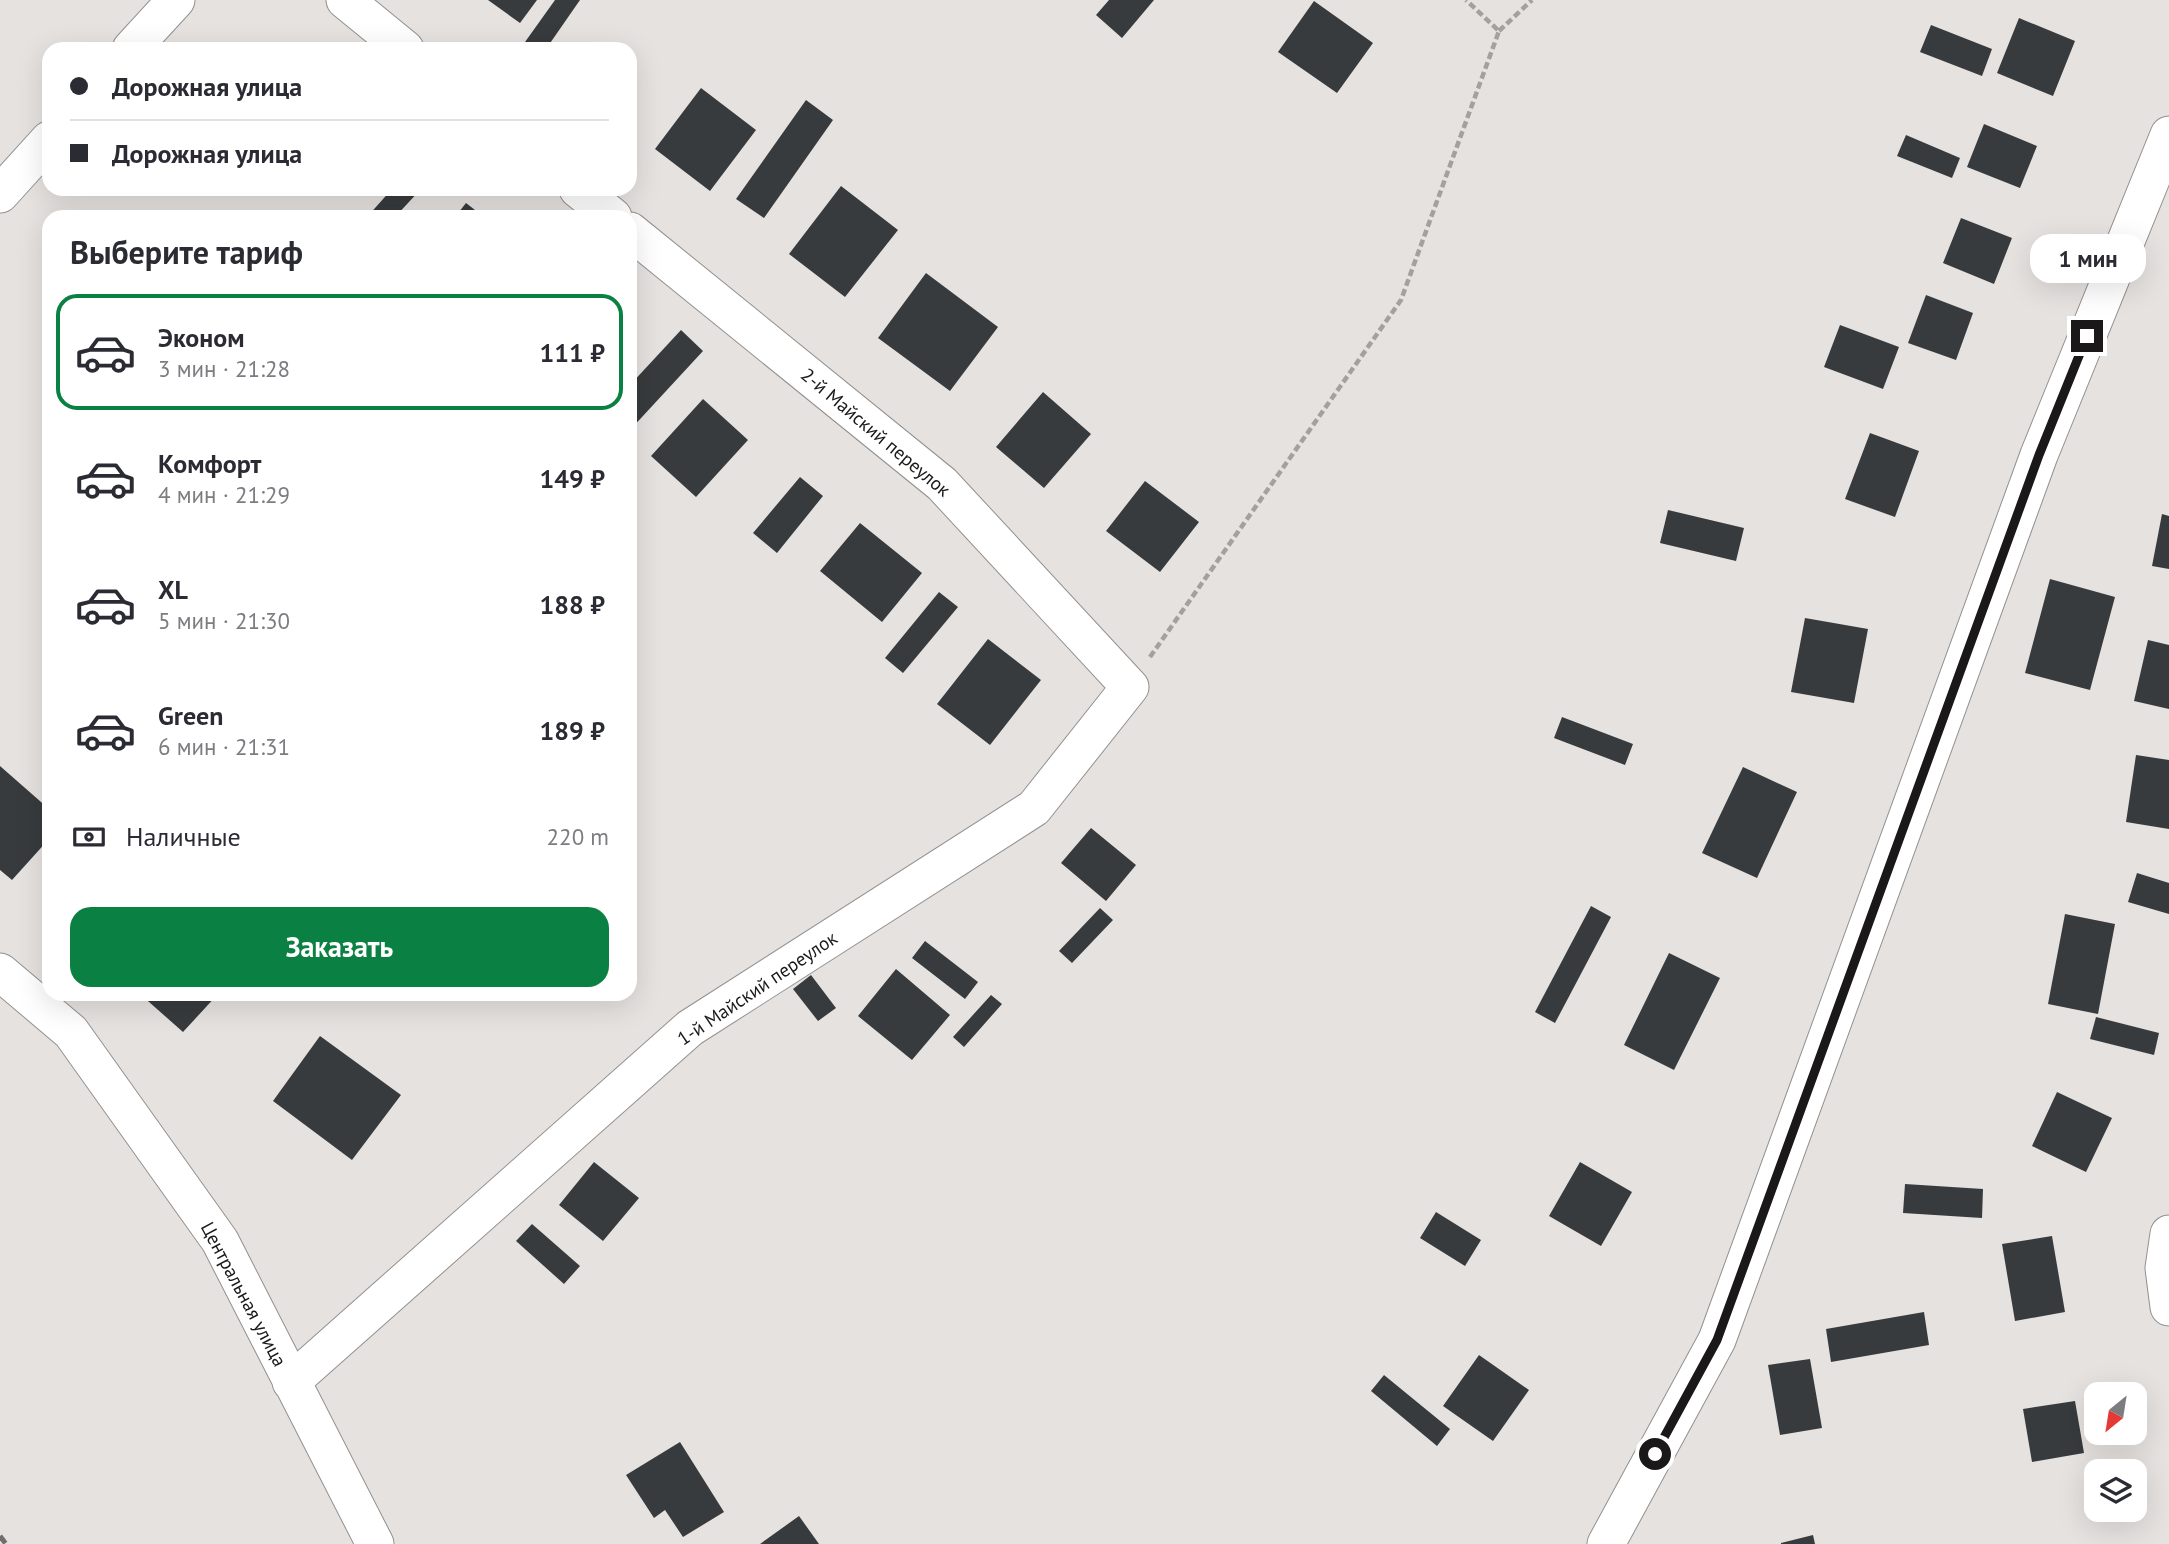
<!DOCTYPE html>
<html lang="ru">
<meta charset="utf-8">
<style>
:root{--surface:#fff;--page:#f7f7f7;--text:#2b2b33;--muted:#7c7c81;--line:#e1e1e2;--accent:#0b8043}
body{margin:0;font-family:"PT Sans",sans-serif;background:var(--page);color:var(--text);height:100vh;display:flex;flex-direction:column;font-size:26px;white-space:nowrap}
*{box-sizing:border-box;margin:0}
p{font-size:23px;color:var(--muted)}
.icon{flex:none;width:38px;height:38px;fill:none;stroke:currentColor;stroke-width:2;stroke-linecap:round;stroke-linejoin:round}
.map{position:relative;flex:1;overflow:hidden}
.sheet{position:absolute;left:42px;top:210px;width:595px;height:791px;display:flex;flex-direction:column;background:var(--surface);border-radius:21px;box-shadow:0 7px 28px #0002}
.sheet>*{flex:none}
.guide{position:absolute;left:42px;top:42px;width:595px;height:154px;border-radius:21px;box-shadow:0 7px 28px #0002;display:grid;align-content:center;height:154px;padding:0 28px;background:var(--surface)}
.needle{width:46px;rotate:210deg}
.fabs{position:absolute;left:2084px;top:1382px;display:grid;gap:14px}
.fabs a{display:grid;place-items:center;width:63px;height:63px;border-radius:14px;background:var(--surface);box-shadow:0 7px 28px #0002;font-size:35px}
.end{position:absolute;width:32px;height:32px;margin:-16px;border:9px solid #1a1818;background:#fff;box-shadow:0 0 0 4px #fff}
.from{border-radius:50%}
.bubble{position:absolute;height:49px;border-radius:21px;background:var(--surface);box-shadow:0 7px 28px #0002;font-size:23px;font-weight:800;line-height:49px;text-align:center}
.guide b{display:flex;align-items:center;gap:24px;height:66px;font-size:26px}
.guide b+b{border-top:2px solid var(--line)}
.guide i{width:18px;height:18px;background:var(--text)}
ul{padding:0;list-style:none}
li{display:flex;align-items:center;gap:21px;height:116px;margin:0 14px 10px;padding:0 14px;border:4px solid transparent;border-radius:21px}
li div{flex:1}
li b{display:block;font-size:26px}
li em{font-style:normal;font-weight:800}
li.selected{border-color:var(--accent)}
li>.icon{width:63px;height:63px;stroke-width:1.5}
h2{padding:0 28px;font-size:32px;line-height:84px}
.pay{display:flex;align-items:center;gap:18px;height:77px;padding:0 28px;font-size:26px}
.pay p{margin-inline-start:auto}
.cta{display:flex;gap:14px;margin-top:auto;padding:14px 28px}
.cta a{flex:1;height:80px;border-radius:21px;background:var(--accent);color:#fff;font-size:28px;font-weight:800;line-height:80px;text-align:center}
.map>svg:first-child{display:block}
.building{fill:#383b3d}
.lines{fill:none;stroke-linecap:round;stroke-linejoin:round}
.street-casing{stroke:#93908e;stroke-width:39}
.path{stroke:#a3a09e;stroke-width:4.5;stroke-dasharray:7 3.5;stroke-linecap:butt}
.street{stroke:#fff;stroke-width:37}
.rail{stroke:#716e6d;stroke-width:5;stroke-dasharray:9 9;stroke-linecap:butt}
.route{stroke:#1a1818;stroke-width:9}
.labels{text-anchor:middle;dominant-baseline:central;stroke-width:7;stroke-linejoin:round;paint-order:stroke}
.street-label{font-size:19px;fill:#1a1818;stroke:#fff}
</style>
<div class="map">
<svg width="2169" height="1544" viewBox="0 0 2169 1544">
<rect width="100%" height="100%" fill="#e6e2e0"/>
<path class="building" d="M488,0h49l-17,23z
M555,0h25l-34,49h-26z
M1109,0h45l-32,38 -26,-23z
M1314,1l59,42 -36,50 -59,-41z
M2019,18l56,23 -22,55 -56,-23z
M1931,25l61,24 -10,27 -62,-24z
M701,88l55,42 -46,61 -55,-42z
M806,100l27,20 -69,98 -28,-19z
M1984,124l53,22 -17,42 -53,-21z
M1906,135l54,23 -8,20 -55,-22z
M841,186l57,44 -53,67 -56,-43z
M392,189h29l-26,28h-28z
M466,203l18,14h-29z
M1961,218l51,20 -18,46 -51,-21z
M926,273l72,54 -48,64 -72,-53z
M1926,295l47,18 -17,47 -48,-17z
M1840,325l59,22 -16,42 -59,-22z
M681,330l22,21 -73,79v-45z
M1043,392l48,42 -47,54 -48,-41z
M703,399l45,41 -52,57 -45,-41z
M1870,433l49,18 -24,66 -50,-18z
M800,477l23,19 -46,57 -24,-20z
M1145,481l54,41 -39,50 -54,-41z
M1668,510l76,18 -8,33 -76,-18z
M2162,514l7,2v53l-17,-3z
M860,523l62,50 -40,49 -62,-51z
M2050,579l65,18 -25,93 -65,-17z
M939,592l19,15 -55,66 -18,-15z
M1805,618l63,11 -14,74 -63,-11z
M988,639l53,41 -51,65 -53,-41z
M2148,640l21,5v64l-35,-8z
M1562,717l71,27 -8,21 -71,-27z
M2136,755l33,5v69l-43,-7z
M0,766l49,43v30l-37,41 -12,-10z
M1743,767l54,25 -40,86 -55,-25z
M1091,828l45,37 -30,36 -45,-38z
M2137,873l32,10v31l-41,-12z
M1591,906l20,11 -56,106 -20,-11z
M1100,908l13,12 -41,43 -13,-12z
M2065,914l50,10 -17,90 -50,-10z
M925,941l53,41 -13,17 -53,-41z
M1669,953l51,25 -46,92 -50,-25z
M896,969l54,46 -38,45 -54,-44z
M811,975l25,33 -18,13 -25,-32z
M140,994h78l-35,38z
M991,995l11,9 -38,43 -11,-10z
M2096,1017l63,16 -5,22 -64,-16z
M320,1036l81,59 -49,65 -79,-59z
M2057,1092l55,26 -26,54 -54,-26z
M594,1162l45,36 -36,43 -44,-36z
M1580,1162l52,30 -31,54 -52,-30z
M1905,1184l78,5 -1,29 -79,-5z
M1436,1212l45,28 -16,26 -45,-28z
M532,1224l48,42 -16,18 -48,-43z
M2052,1236l13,76 -50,9 -13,-77z
M1924,1312l5,33 -98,17 -5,-33z
M1479,1355l50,35 -36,51 -50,-35z
M1810,1359l12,69 -42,7 -12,-70z
M1384,1375l66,54 -13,17 -66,-55z
M2075,1401l9,52 -52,9 -9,-53z
M680,1442l44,70 -41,25 -18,-27 -11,8 -28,-43z
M799,1516l20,28h-59z
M1813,1535l2,9h-34v-1z"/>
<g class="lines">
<g class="street-casing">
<path id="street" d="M345,0l60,49
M131,49l45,-49
M578,189l35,28
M0,194l49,-54
M0,972l71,60 149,209 155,303
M2169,1234l-5,34 5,39
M291,1382l399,-354 344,-220 96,-121 -188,-203 -312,-253
M1606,1544l111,-204 322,-885 130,-320"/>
</g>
<path class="path" d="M1499,31l33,-31
M1150,657l251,-357 98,-269 -33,-31"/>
<use href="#street" class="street"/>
<path class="rail" d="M0,1536l6,8"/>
</g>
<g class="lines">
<path class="route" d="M1655,1454l62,-114 322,-885 48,-119"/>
</g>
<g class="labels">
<g class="street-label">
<text transform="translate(876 432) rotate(40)">2-й Майский переулок</text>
<text transform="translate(757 988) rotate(-34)">1-й Майский переулок</text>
<text transform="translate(244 1294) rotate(62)">Центральная улица</text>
</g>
</g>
</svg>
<div class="fabs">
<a><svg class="needle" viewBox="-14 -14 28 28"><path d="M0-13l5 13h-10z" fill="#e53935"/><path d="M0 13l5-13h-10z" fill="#7c7c81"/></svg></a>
<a><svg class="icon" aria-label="layers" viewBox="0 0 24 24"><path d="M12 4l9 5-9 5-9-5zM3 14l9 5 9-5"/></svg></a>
</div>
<i class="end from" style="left:1655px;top:1454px"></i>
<i class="end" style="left:2087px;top:336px"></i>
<div class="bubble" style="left:2030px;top:234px;width:116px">1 мин</div>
<div class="guide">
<b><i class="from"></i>Дорожная улица</b>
<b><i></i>Дорожная улица</b>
</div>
<section class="sheet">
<h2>Выберите тариф</h2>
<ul>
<li class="selected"><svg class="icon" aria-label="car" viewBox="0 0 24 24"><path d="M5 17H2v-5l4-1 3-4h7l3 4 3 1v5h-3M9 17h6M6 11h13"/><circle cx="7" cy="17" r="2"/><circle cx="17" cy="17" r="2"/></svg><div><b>Эконом</b><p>3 мин · 21:28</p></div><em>111 ₽</em></li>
<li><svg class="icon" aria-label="car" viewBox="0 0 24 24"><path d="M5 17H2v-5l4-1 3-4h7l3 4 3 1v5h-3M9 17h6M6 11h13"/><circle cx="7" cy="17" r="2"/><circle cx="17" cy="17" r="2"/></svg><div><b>Комфорт</b><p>4 мин · 21:29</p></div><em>149 ₽</em></li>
<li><svg class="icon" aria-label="car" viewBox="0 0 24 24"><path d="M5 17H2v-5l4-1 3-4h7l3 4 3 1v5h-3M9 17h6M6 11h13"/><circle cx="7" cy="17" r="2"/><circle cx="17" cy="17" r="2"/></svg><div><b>XL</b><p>5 мин · 21:30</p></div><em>188 ₽</em></li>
<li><svg class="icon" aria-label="car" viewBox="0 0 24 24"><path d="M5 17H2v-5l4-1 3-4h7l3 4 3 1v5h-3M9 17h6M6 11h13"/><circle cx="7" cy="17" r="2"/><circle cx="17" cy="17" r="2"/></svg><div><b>Green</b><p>6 мин · 21:31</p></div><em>189 ₽</em></li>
</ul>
<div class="pay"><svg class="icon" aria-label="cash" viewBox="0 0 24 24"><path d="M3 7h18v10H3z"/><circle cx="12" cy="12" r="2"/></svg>Наличные<p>220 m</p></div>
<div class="cta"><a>Заказать</a></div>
</section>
</div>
